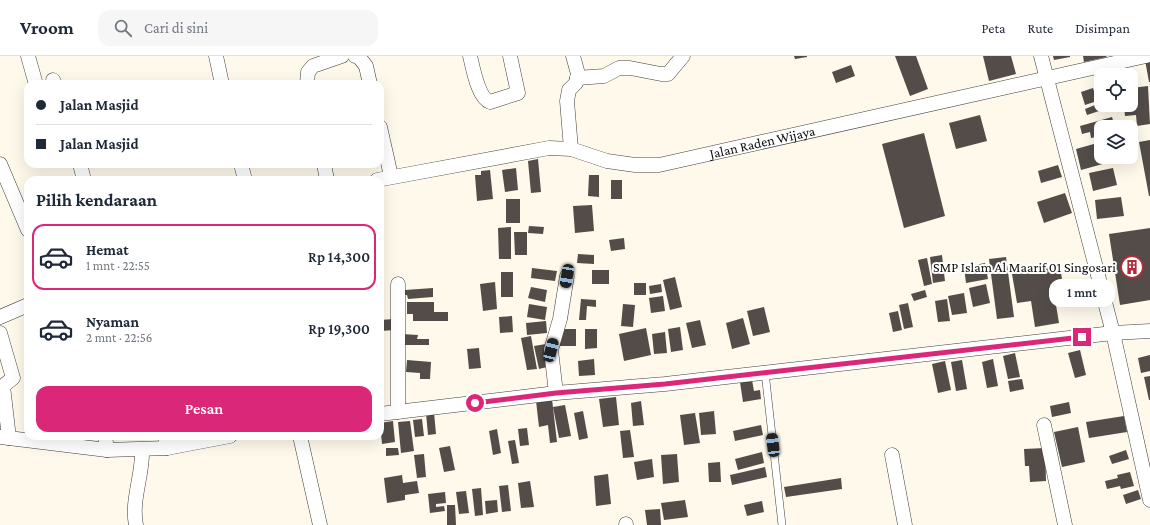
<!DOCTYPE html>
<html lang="id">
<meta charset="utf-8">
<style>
:root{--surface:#fff;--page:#f6f6f7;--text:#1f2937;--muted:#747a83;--line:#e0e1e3;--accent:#db2777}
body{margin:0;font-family:"Crimson Pro",serif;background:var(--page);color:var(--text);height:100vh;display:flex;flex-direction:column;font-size:15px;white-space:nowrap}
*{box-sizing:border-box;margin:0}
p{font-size:13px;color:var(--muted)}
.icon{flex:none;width:22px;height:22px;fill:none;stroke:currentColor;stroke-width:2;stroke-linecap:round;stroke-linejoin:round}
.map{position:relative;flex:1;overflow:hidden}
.panel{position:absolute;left:24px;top:120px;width:360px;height:264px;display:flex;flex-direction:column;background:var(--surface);border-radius:12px;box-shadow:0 4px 16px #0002}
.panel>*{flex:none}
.top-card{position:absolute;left:24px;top:24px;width:360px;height:88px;border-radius:12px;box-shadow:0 4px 16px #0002;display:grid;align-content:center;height:88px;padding:0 12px;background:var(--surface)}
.tools{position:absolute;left:1094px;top:12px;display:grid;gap:8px}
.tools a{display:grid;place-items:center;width:44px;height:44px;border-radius:8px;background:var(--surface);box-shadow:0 4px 16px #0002;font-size:20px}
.end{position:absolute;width:18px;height:18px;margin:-9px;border:5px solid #db2777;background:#fff;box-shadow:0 0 0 2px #fff}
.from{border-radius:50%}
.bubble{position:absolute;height:28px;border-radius:12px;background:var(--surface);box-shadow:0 4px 16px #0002;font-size:13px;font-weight:600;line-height:28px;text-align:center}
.car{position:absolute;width:12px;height:24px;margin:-12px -6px;border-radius:5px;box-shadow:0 0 3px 1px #0007;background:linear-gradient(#222 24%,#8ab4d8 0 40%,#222 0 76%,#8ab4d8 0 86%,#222 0)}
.top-card b{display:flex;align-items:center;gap:14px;height:38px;font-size:15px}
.top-card b+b{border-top:1px solid var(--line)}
.top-card i{width:10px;height:10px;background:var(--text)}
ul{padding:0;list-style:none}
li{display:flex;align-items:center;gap:12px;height:66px;margin:0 8px 6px;padding:0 4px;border:2px solid transparent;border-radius:12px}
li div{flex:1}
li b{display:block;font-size:15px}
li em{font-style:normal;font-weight:600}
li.active{border-color:var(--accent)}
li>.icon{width:36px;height:36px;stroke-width:1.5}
h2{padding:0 12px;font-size:18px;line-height:48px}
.cta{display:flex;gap:8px;margin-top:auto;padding:8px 12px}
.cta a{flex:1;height:46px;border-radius:12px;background:var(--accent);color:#fff;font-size:16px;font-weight:600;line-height:46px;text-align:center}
header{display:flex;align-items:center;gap:24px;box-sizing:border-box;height:56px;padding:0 20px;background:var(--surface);border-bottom:1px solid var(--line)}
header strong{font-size:19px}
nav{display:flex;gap:22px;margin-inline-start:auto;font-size:14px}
.search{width:280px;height:36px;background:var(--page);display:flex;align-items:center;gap:10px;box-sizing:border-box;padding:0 14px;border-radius:12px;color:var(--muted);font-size:15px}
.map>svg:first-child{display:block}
.building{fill:#534c48}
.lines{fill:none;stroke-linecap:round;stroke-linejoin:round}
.lane-casing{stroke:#3e3e3e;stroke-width:8}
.street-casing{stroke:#3e3e3e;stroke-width:15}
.lane{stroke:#fff;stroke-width:7}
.street{stroke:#fff;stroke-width:14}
.route{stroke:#db2777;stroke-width:5}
.labels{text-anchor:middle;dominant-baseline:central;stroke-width:4;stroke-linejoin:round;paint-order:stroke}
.street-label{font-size:14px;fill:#0b0b0b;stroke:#fff}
.poi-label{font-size:14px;fill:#0b0b0b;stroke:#fff;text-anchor:end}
</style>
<header>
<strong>Vroom</strong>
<div class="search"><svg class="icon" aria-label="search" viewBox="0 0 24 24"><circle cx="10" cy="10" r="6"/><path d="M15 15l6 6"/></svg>Cari di sini</div>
<nav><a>Peta</a><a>Rute</a><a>Disimpan</a></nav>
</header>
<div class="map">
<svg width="1150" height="469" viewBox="0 0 1150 469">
<rect width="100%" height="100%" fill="#fef9ea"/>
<path class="building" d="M794,0h13v1l-12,2z
M895,0h21l12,33 -18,7z
M983,0h28l5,18 -27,7z
M1053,0h17v1l-16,3z
M1083,0h23l1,1 -23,5z
M1150,3v23h-1l-4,-22z
M851,9l4,11 -19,7 -4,-11z
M1148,30l2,38 -13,2 -1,-11 -11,1 -1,-11h7v-17z
M1093,32l4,13 -12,4 -4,-13z
M1100,47l2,7 -15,5 -2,-6z
M980,59l7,26 -31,8 -7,-26z
M1112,61l3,10h-14v9l-10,2 -1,-6 -8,2 -2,-8z
M924,77l21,83 -41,12 -22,-84z
M1150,84v56h-1l-10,-54z
M1101,86v15h27l-47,13 -5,-21z
M538,103l3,33 -10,1 -3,-32z
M1058,109l4,12 -21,6 -3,-12z
M516,112l2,22 -13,2 -3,-22z
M1113,112l4,17 -24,6 -4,-18z
M490,114l3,29 -16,2 -2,-26h6v-4z
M589,119h10v22l-11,-1z
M611,124h11v19h-11z
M1065,137l7,20 -28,10 -7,-21z
M1121,141l3,19 -27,3 -2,-19z
M506,143h14v24h-14z
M592,149l2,26 -19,2 -2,-27z
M529,170l15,1 -1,7 -15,-1z
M511,171v32h-12l-1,-31z
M1150,172v72l-30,5 -11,-71z
M514,176h13v23h-12z
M624,182l1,11 -14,2 -2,-11z
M578,198l16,1v9l-17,-1z
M942,199l3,26 -12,2 -3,-26z
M1006,201l8,60 -17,2 -8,-60z
M927,202l5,26 -8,2 -6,-26z
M985,207l3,16 -22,4 -2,-16z
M1060,210l3,20 -10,1 6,36 -24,4 -4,-26 -14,2 -5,-29z
M532,212l25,3 -2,10 -24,-3z
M592,214h17v14h-17z
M501,216h12v25h-12z
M675,221l7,30 -12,3 -7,-30z
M495,226l2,27 -14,2 -3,-27z
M634,227h12v12h-12z
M661,228l1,8 -12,2 -1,-8z
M986,228l4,19 -17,4 -4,-19z
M531,231l16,3 -2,12 -17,-4z
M433,232v9l-25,2 -1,-4h-2v-5z
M925,234l2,7 -13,4 -3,-7z
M964,237l3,20 -15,2 -4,-19z
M663,240l2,15 -14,2 -2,-15z
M581,243l15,1v7l-9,-1 -1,14h-7z
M947,243l3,22 -12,1 -3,-21z
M407,246h27v10h14v9h-35v-7h-6z
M908,247l5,24 -9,2 -5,-24z
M529,248l18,3 -2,13 -18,-3z
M623,248l12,1 -2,22 -12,-1z
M764,251l6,25 -17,4 -6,-25z
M898,255l4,19 -9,2 -4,-19z
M512,260l1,16 -13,1 -1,-16z
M743,262l7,26 -18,5 -6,-26z
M394,263l1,11 -15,1v-11z
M700,264l6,25 -14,3 -6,-25z
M546,265l1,12 -20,2 -1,-12z
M680,271l3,23 -12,2 -3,-23z
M646,272l5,27 -27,6 -5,-27z
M559,273h17v17h-17z
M585,273h12v19l-12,1z
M665,276l2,21 -13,1 -2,-20z
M402,278l16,1 -1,4h12v6h-27z
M531,280l6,33 -10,1 -6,-32z
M546,288l5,22 -12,3 -5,-23z
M479,292l2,20 -12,1 -2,-20z
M1080,294l6,25 -11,3 -7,-25z
M1015,297l5,24 -12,2 -5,-23z
M1150,299v16l-9,2 -3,-15z
M594,303l1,16 -16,1 -1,-15z
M993,303l5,27 -11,2 -5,-26z
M407,304l24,2 -1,17h-10v-6l-14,-1z
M962,304l5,29 -11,2 -5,-29z
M945,305l6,29 -13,3 -6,-29z
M1150,320v24h-1l-5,-23z
M1022,323l2,10 -14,3 -2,-11z
M752,324l2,11 6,-1 1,9 -18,3 -3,-20z
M616,341l3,28 -16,2 -4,-28z
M552,343l5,43 -7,1 -2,-18 -9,2 -3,-26z
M641,345l3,24 -11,1 -2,-23z
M1069,346l2,11 -19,4 -2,-11z
M565,349l6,31 -12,2 -6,-31z
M583,355l5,27 -9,2 -5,-27z
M714,355l2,23 -15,1 -2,-22z
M434,356l2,22 -8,1 -2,-22z
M695,357l5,30 -16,2 -4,-30z
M1124,360l3,16 -38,6 -3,-16z
M422,363l2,17 -9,1 -2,-17z
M393,365l2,21 -13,2 -2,-21z
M410,365l4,30 -13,2 -3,-31z
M761,369l2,10 -28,6 -2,-10z
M1078,371l7,35 -23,5 -8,-35z
M527,372l2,17 -9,1 -2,-17z
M497,373l4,24 -8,2 -4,-24z
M630,374l4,27 -11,1 -3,-27z
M515,384l4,23 -7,1 -4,-23z
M450,390l5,24 -11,2 -5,-24z
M386,392h12l1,7 -13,1z
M1045,392l1,33 -16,1 -1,-16h-4l-1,-17z
M1126,394l3,9 -17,5 -3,-8z
M762,396l2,11 -26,7 -3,-11z
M424,398l2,23 -9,1 -3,-23z
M677,398l2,28 -16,2 -2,-29z
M652,403l2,18 -17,3 -3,-18z
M720,406l1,20h-12l-1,-19z
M765,411l2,10 -35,8 -2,-10z
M1130,416l4,14 -13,3 -1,-3 -13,3 -2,-8 13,-3 -1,-3z
M608,418l3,30 -15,2 -2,-30z
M402,419l1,8 14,-2 2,12 -14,2v5l-18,3 -3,-25z
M841,422l1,11 -56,8 -2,-10z
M530,425l4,26 -13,1 -3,-25z
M508,429l3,26 -9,1 -3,-26z
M481,432l2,27 -8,1 -3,-27z
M1138,434l3,9 -15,5 -3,-9z
M466,435l3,22 -10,1 -3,-22z
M445,436l1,11 -10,1v3l8,-1 1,5 -15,2 -2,-19z
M497,444l1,12 -12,2 -1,-13z
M685,444l3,17 -24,3 -3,-17z
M762,445l2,11 -17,4 -3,-11z
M447,449h8l1,20h-9z
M660,453l1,16h-14l-2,-15z"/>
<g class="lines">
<g class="lane-casing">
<path id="lane" d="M765,316l17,153"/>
</g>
<g class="street-casing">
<g id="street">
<path d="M28,0l7,25"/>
<path d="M216,0l6,28"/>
<path d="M355,0h3l8,10 4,18"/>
<path d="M470,0c3,12 8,42 20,46l28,-9 -8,-37"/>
<path d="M1041,0l72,277 37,167"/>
<path d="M577,22l27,-2 15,-8h11l31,6h7l15,-18"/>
<path d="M53,24l2,4"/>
<path d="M307,28l1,-12 5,-6 29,-10"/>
<path d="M380,71l11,49"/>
<path d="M571,93l-4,-48 2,-11 7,-7 2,-9 -5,-18"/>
<path d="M0,108l28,66"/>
<path d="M80,108l4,16"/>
<path d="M241,108l4,16"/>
<path d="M324,108l3,16"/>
<path id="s1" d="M377,124l172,-32 22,1 36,12 28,4h24l487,-109"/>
<path d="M398,228v128"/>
<path d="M0,261l28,-12"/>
<path d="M0,277l13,45 -10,8 6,52"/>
<path d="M556,337l-5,-43 9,-31 7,-43"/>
<path d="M380,358l176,-21 109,-9 448,-51 37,-2"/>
<path d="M1044,369l21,100"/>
<path d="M105,380l2,14"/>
<path d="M165,380l2,12"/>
<path d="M300,380l20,89"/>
<path d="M0,381l107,13 60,-2 63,-12"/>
<path d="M892,399l13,70"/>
<path d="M626,468v1"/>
<path d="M136,469c-5,-25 7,-50 6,-75"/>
</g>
</g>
<use href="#lane" class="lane"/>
<use href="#street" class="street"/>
</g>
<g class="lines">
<path class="route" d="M475,347l81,-10 109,-9 417,-47"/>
</g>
<defs>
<g id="building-ring" transform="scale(1.15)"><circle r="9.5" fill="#fff" stroke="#b42a38" stroke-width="1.5"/><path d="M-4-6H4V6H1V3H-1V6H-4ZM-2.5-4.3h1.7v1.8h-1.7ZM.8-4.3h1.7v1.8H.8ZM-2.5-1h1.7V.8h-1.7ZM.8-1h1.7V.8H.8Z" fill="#b42a38"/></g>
</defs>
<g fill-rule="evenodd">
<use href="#building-ring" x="1132" y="211"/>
</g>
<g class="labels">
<g class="street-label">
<text stroke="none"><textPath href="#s1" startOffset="393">Jalan Raden Wijaya</textPath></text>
</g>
<g class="poi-label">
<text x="1116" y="211">SMP Islam Al Maarif 01 Singosari</text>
</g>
</g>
</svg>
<div class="tools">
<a><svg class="icon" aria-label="locate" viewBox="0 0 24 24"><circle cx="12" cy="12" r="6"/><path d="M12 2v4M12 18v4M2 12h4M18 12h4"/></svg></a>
<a><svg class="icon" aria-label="layers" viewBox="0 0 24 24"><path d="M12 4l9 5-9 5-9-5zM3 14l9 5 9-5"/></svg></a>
</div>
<i class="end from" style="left:475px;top:347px"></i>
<i class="end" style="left:1082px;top:281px"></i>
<div class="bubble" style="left:1049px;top:223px;width:66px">1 mnt</div>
<i class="car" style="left:567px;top:220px;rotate:189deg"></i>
<i class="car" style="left:551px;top:294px;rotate:14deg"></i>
<i class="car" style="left:773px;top:389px;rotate:353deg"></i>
<div class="top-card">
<b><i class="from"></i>Jalan Masjid</b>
<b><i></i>Jalan Masjid</b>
</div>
<section class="panel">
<h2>Pilih kendaraan</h2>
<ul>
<li class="active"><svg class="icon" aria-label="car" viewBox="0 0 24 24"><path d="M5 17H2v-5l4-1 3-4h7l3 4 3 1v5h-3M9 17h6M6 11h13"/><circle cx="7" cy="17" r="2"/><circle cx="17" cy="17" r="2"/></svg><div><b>Hemat</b><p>1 mnt · 22:55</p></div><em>Rp 14,300</em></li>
<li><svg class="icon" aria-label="car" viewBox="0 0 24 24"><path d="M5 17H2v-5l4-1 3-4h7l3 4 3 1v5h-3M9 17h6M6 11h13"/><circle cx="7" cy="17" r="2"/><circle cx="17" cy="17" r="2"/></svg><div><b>Nyaman</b><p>2 mnt · 22:56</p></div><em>Rp 19,300</em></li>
</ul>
<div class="cta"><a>Pesan</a></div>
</section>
</div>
